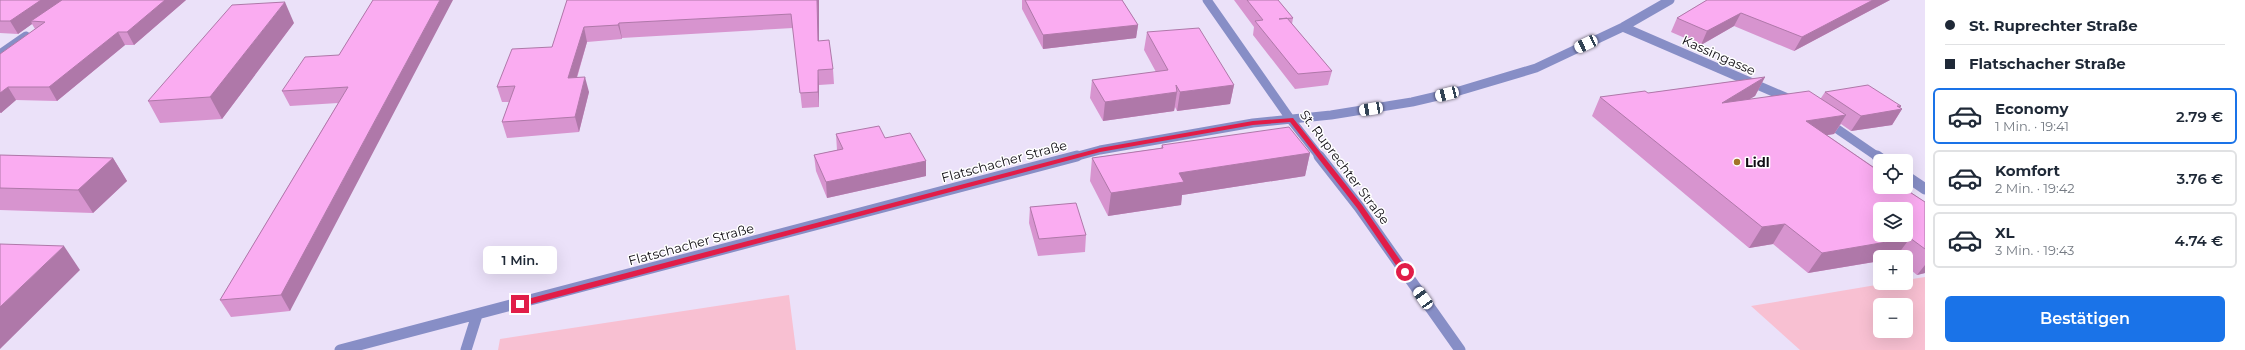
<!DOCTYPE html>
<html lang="de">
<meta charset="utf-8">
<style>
:root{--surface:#fff;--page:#f6f6f7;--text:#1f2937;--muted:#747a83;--line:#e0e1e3;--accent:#1a73e8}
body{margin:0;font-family:Montserrat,sans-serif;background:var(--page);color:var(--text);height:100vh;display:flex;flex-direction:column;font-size:15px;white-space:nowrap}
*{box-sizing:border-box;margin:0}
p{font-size:13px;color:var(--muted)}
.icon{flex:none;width:22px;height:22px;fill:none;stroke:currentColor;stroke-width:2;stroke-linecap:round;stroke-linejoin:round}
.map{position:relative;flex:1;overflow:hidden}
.panel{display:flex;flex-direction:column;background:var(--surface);width:320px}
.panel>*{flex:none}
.top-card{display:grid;align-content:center;height:88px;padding:0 20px;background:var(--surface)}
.controls{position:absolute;left:1873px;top:154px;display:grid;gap:8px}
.controls a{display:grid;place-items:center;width:40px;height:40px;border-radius:6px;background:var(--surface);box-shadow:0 4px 16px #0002;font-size:20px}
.end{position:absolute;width:18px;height:18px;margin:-9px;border:5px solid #e11d48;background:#fff;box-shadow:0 0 0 2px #fff}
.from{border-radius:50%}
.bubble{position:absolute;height:28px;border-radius:6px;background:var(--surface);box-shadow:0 4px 16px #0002;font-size:13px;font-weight:600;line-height:28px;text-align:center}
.car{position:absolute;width:12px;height:24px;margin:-12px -6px;border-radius:5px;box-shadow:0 0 3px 1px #0007;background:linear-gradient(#fff 24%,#345 0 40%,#fff 0 76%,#345 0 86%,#fff 0)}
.top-card b{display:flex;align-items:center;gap:14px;height:38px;font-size:15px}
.top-card b+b{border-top:1px solid var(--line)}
.top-card i{width:10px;height:10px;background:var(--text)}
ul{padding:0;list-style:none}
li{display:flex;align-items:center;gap:12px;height:56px;margin:0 8px 6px;padding:0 12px;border:2px solid var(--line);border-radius:6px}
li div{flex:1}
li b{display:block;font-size:15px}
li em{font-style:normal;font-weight:600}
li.on{border-color:var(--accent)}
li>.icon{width:36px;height:36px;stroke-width:1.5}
.primary-button{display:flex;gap:8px;margin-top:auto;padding:8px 20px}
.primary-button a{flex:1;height:46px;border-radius:6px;background:var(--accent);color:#fff;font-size:16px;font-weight:600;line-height:46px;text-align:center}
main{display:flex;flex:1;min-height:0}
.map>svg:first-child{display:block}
.green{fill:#f8c0d2;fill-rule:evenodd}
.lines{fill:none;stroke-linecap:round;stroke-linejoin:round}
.minor-far1{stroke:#878ec6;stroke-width:9}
.minor{stroke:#878ec6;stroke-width:11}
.wall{fill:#d794cf}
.shaded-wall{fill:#af78a9}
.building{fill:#faacf1;stroke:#af78a9;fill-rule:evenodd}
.route{fill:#e11d48}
.poi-dot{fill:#a27426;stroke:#fff;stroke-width:1.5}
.labels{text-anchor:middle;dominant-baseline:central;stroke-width:3;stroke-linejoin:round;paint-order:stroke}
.street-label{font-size:13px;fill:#100d14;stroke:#fff}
.poi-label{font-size:13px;font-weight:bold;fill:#100d14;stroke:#fff;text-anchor:start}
</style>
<main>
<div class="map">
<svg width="1925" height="350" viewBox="0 0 1925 350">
<rect width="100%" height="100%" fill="#ebe1f9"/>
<path class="green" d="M1925,277v73h-125l-49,-44 137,-23h18v-3zM1880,305h26v26h-26z
M789,295l7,55h-298l2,-11z"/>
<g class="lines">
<path class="minor-far1" d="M1207,0l84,120 29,37
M1623,27l169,73
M0,54l26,-18
M1827,122l51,35
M1074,157l26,-7 153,-27 78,-8 81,-13 47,-11 77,-23 87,-41 47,-27"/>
<path class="minor" d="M1319,156l40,51 101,143
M1877,156l7,5
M1906,176l19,13
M340,350l737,-194
M466,350l11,-35"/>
</g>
<path class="wall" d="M0,0h186l-52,45h-9l-68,56 -41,-1 -15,13h-1v-59l35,-25 -3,-5 -14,10 -18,-1z
M373,0l-83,311 -59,6 -11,-17 118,-197 -48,3 -8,-15 57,-36z
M567,0h252v41l14,28 1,15 -15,1v22l-17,1 -9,-80 -171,10v1l-35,3 -10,36 12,14 -10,40 -72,6 -5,-16 7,-20h-7l-5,-15 55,-40z
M1022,0h100l16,25 -2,13 -93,11 -21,-40z
M1234,0h44l15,18 -1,6 40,47 -4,14 -33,4 -42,-54 1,-8z
M1707,0h183l-96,51 -60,-25 -33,19 -30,-13 6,-14z
M294,23l-72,96 -62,4 -12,-22z
M1147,32l87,53 -4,19 -53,7 -2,-4 -1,4 -71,10 -13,-23 2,-18 64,-8 -12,-22z
M1765,77l-10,19 -6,3 72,-1 4,-6 76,14 -1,2 2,1 -10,16 -41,6 -10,-7 -7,10 -7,1 98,67v71l-8,2 -11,-9v-9h-26v4l-72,12 -35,-29 -24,4 -157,-132 8,-19 48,-4z
M836,134l49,4 41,23v15l-99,22 -11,-27 -2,-16 23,-5z
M1162,145l148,8 -5,23 -123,19 -1,10 -73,11 -18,-35 2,-23 69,-10z
M0,155l113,3 14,23 -34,32 -93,-3z
M1030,207l56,28 -1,17 -47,4 -9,-33z"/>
<path class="shaded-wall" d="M41,0h26l-36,21 1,3 -14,10 -8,-13z
M165,0h21l-52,45 -7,-13z
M440,0h13l-163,311 -9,-16z
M817,0h2v56l-1,-15z
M1873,0h17l-96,51 8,-14z
M285,2l9,21 -72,96 -12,-22z
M1741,13l-7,13 -33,19 6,-14z
M619,23l3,15v1l-4,-14z
M1138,25l-2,13 -93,11v-14z
M584,27l3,15 -15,51 -4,-15z
M118,32l7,13 -68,56 -8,-14z
M818,70l1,15v22l-1,-15z
M585,77l4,15 -10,40 -4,-15z
M1765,77l-10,19 -43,26 10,-19z
M1234,85l-4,19 -53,7 3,-19z
M8,87l8,13 -15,13 -1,-1v-19z
M1177,92l-3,19 -71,10 2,-19z
M1897,106h4l-3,4 4,-1 -10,16 -41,6 10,-15z
M1846,115l-12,19 -39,6 11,-19z
M1310,153l-5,23 -123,19 -1,10 -73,11 3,-23 68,-20z
M113,158l14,23 -34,32 -15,-23z
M926,161v15l-99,22 -1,-16z
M1785,224l-12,20 -24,4 13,-21z
M1910,238l-14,19h-16v4l-72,12 14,-20z
M64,246l16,24 -80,79v-42z
M1925,265v8l-8,2z"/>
<path class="building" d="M0,0h41l-31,21h-10z
M62,0h103l-38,32h-9l-69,55h-41l-8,6v-39l45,-32 -14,-1z
M373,0h67l-159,295 -61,5 128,-213 -66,4 23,-34 34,-2z
M567,0h250l1,41 11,-1 4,29 -15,1v22l-18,1 -9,-79 -172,9 -1,2 -34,2 -16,51 17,-1 -10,40 -73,5 13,-36 -18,1 15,-38 40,-2z
M1025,0h97l16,25 -95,10z
M1247,0h31l15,18 -14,1 8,-1 45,53 -34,3 -43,-53 8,-1z
M1707,0h166l-71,37 -61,-24 -34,18 -30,-13z
M285,2l-75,95 -62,4 84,-96z
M1199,28l35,57 -54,7 -4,-7 1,7 -72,10 -13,-22 76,-10 -21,-38z
M1765,77l-43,26 87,-12 37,24 -40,6 74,51v15h22l23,15v47l-15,-11 -88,15 -37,-29 -23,3 -162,-130 45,-6 3,2zM1880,209h26v26h-26z
M1868,85l33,21h-4l5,3 -41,7 -36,-24z
M879,126l6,12 25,-5 16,28 -100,21 -12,-27 29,-6 -7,-15z
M1289,127l21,26 -131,20 5,9 -73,11 -19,-35 71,-10 -1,-3z
M0,155l113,3 -35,32 -78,-2z
M1076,203l10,32 -47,4 -9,-32z
M0,244l64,2 -64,61z"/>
<path class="route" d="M1293,118l69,87 45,65v4h-5l-45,-66 -67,-86 -37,3 -153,27 -580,155 -4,-3 4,-3 580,-153 153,-27z"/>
<circle class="poi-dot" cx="1737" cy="162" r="4"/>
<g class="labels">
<g class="street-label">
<text transform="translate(1719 55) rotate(24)">Kassingasse</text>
<text transform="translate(1004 161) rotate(-15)">Flatschacher Straße</text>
<text transform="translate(1345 167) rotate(53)">St. Ruprechter Straße</text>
<text transform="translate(691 244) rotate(-15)">Flatschacher Straße</text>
</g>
<g class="poi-label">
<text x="1745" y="162">Lidl</text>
</g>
</g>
</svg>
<div class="controls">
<a><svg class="icon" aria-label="locate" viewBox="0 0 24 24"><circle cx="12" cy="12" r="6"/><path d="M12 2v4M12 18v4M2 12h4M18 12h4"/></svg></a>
<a><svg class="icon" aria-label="layers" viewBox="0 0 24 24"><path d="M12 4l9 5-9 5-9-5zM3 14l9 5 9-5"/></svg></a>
<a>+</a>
<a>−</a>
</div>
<i class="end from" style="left:1405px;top:272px"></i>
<i class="end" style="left:520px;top:304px"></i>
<div class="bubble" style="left:483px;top:246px;width:74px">1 Min.</div>
<i class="car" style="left:1586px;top:44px;rotate:245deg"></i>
<i class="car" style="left:1447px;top:94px;rotate:256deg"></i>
<i class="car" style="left:1371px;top:109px;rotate:261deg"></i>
<i class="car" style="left:1423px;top:298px;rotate:325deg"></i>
</div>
<section class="panel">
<div class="top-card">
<b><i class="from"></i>St. Ruprechter Straße</b>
<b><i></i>Flatschacher Straße</b>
</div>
<ul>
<li class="on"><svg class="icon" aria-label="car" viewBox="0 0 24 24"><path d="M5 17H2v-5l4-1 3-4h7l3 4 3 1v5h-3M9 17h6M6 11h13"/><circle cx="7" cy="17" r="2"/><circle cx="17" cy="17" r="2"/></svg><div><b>Economy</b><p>1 Min. · 19:41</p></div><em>2.79 €</em></li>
<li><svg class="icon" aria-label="car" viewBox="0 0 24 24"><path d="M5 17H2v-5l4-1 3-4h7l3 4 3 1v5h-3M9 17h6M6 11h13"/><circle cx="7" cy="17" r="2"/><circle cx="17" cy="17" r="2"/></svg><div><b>Komfort</b><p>2 Min. · 19:42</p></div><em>3.76 €</em></li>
<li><svg class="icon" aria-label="car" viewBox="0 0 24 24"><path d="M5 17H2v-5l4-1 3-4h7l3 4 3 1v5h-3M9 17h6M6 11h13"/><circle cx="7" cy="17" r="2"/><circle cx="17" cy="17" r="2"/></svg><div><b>XL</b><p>3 Min. · 19:43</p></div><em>4.74 €</em></li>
</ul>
<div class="primary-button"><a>Bestätigen</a></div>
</section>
</main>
